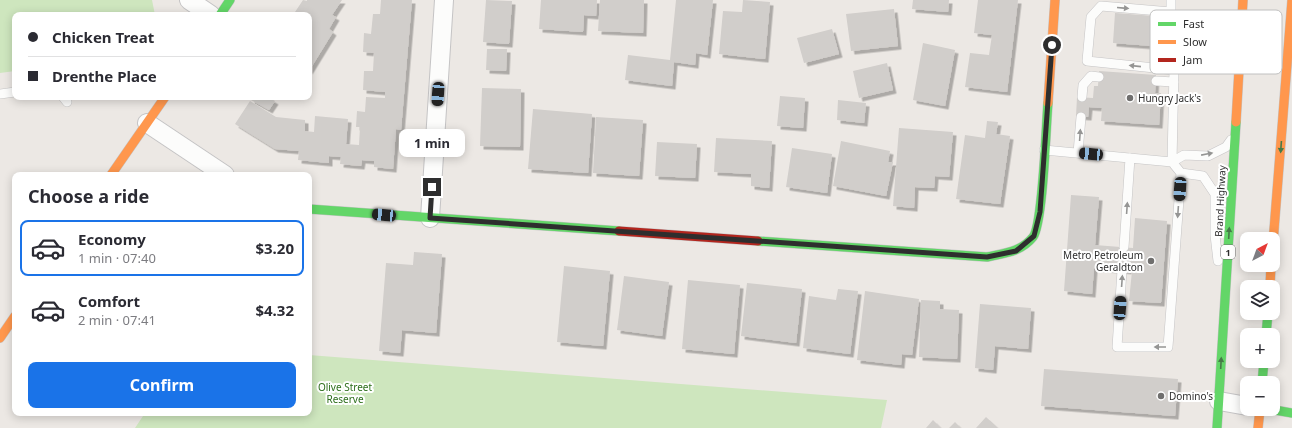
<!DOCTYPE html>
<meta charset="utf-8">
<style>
:root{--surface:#fff;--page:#f2f2f3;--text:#2b2b33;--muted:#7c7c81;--line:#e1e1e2;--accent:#1a73e8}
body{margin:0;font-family:"Noto Sans",sans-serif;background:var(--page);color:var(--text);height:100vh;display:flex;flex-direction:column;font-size:15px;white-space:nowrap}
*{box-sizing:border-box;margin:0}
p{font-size:13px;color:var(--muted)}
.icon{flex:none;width:22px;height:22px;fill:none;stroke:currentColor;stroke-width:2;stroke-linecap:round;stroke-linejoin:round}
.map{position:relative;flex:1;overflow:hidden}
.side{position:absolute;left:12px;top:172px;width:300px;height:244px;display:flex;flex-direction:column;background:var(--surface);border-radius:8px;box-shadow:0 2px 10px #0003}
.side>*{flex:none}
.banner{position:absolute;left:12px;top:12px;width:300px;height:88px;border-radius:8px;box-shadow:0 2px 10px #0003;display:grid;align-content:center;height:88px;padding:0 16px;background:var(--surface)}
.needle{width:26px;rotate:41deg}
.controls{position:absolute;left:1240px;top:232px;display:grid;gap:8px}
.controls a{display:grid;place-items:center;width:40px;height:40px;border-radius:8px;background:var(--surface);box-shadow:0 2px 10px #0003;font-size:20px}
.end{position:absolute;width:18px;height:18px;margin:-9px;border:5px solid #2e2e2e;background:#fff;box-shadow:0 0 0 2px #fff}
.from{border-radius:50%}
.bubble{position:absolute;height:28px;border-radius:8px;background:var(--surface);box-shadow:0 2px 10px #0003;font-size:13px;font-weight:700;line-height:28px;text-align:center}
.car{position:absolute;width:12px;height:24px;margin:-12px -6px;border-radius:5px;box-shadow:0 0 3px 1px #0007;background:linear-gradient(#222 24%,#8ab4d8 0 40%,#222 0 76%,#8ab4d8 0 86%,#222 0)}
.banner b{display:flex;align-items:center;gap:14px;height:38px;font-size:15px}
.banner b+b{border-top:1px solid var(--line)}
.banner i{width:10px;height:10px;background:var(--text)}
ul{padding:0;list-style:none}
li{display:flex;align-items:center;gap:12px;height:56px;margin:0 8px 6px;padding:0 8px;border:2px solid transparent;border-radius:8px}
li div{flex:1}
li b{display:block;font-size:15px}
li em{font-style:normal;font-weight:700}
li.active{border-color:var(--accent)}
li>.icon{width:36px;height:36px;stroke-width:1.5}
h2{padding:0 16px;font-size:18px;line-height:48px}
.button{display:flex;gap:8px;margin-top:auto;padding:8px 16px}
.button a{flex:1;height:46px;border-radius:8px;background:var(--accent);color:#fff;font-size:16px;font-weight:700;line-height:46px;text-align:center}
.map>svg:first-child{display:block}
.green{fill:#cee6be}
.building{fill:#d1cecb;filter:url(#shadow)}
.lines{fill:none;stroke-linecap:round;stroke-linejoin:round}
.lane-casing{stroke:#c5c4c5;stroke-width:10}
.street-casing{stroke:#c5c4c5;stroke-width:20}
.fast-casing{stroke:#c5c4c5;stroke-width:10}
.slow-casing{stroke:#c5c4c5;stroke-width:10}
.jam-casing{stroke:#c5c4c5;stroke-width:10}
.lane{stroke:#fcfcfb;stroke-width:9}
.street{stroke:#fcfcfb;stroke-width:18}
.fast{stroke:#63d668;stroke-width:9}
.slow{stroke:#ff974d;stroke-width:9}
.jam{stroke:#b3261e;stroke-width:9}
.oneway{fill:#959594}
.oneway2{fill:#467a48}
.route{stroke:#2e2e2e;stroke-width:5}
.poi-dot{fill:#706f6e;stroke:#fff;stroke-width:1.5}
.labels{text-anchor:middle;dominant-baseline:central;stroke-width:4;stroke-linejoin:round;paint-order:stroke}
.shield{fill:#fff;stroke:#6d6d6d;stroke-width:1}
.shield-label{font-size:9px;font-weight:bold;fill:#2e2e2e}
.poi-label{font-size:10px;fill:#2e2e2e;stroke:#fff;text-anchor:start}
.street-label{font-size:10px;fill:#2e2e2e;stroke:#fff}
.park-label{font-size:10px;fill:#2c6e1b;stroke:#fff}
.key{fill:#fff;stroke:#c0c0c0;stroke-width:1}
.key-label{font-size:11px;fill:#2e2e2e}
</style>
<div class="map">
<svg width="1292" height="428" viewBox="0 0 1292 428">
<defs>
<filter id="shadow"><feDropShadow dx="3.5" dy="3.5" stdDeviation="0" flood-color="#0004"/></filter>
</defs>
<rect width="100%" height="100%" fill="#ece8e4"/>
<path class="green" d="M0,0h152l3,15h-140v56l-15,2z
M309,355l578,45 -6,28h-746l10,-15h164z"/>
<path class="building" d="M303,0l4,1v-1h35l-10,15 4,2 -7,12 4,3 -24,39v-56h-16z
M381,0h31l-11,130 -5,-1 -3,40 -19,-2v-6l-12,-1 -1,6 -21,-2 1,-7 -12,-1v7l-31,-3 1,-9 -24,-2 -40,-25 15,-23 26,16 29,3v11l9,1 1,-16 33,3 -2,25 13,1 1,-18h-4l1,-16 8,1 1,-15 19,1v-6l-22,-2 1,-19h9l1,-18 -11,-1 1,-19 7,1 2,-20h7z
M486,0l26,1 -3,43 -26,-2z
M541,0h56l-1,16 -12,-1 -1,17 -44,-3z
M600,0h44l-1,33 -45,-2z
M676,0h37l-6,55 -11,-2 -1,12 -21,-3 -2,24 -47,-6 3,-25 42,5z
M743,0l27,2 -5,57 -46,-5 4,-43 19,1z
M913,0h36l-1,12 -36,-3z
M978,0h40l-11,92 -42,-5 5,-34 19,2 3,-20 -18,-2z
M894,9l4,37 -47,5 -5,-37z
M1115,13l39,3 -2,30 -39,-3z
M832,29l7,25 -35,9 -7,-25z
M923,43l32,7 -10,56 -32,-6z
M487,49h20l-1,22 -20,-1z
M887,63l6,27 -34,8 -6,-27z
M1099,71l57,4 -1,18h6l-2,32 -58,-4 1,-13 -13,-1 -1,10 -12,-1 1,-19 16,1 1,-12h4z
M482,88l39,1 -1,58 -40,-1z
M780,96l25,2 -2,30 -26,-2z
M252,97h16l7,4 -6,9 -18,-10z
M838,100l28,3 -2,20 -27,-3z
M533,109l59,5 -4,59 -60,-4z
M596,117l47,3 -4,56 -46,-3z
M987,121l11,1 -2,12 14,2 -10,68 -44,-5 9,-64 20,3z
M899,128l54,4 -4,45 -14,-1 -1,12 -19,-1 -1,21 -21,-2z
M716,138l56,3 -3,47 -18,-2v-12l-37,-2z
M841,141l49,10 -2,11h5l-7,34 -53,-10z
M657,142l40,2 -2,34 -40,-2z
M792,148l40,6 -5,39 -41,-6z
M1071,195l28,2 -4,48 38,3 2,-30 32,3 -6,82 -32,-2 3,-30 -38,-3 -2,26 -28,-3z
M414,252l28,2 -6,79 -34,-3 -2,23 -21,-2 7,-88 27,2z
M564,266l46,5 -7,75 -46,-4z
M624,276l45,6 -7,54 -45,-6z
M688,280l52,5 -6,69 -52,-5z
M747,283l55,6 -6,54 -55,-7z
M838,289l20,2 -8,63 -47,-6 6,-52 27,4z
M865,291l54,8 -7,56 -10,-1 -1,11 -44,-5z
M921,300l19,1v8l19,1 -2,49 -38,-2z
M980,304l51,4 -3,41 -33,-3 -2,24 -18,-2z
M1044,369l134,10 -3,37 -134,-10z
M986,417l12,11h-22z
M933,420l8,8h-15z
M955,422l6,6h-12z"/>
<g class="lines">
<g class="lane-casing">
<path id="lane" d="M1171,0v12l6,10 -3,48 -2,92 9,11 22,3 12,18v41l3,26
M1171,12l-70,-6 -10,11 -4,44 87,9
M1156,81l18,1
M0,94l15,-2
M63,97l4,5
M1082,97l1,-12 8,-9 8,1
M1044,150l128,12 12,-7 24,1 18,-9 5,-7
M1078,153l3,-36
M1124,247l6,-89
M1122,270l-5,77h51l13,-174"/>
</g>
<g class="street-casing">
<path id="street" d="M189,0l22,15
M147,123l78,52
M430,218l14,-218
M1219,401l28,5"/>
</g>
<g class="fast-casing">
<path id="fast" d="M220,15l10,-15
M309,209l310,22
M758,241l229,16c18,-4 34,-5 46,-20 10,-13 13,-112 15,-134
M1266,335l2,-22
M1262,383l2,-22
M1269,409l23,4
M1217,428l19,-306"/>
</g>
<g class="slow-casing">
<path id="slow" d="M1048,103l7,-103
M1236,122l7,-122
M111,175l54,-78
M1273,243l19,-243
M1270,287l1,-22
M0,338l15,-22
M1258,428l2,-19"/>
</g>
<g class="jam-casing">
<path id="jam" d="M619,231l139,10"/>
</g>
<use href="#lane" class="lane"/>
<use href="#street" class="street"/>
<use href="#fast" class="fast"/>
<use href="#slow" class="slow"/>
<use href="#jam" class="jam"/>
</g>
<defs><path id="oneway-solid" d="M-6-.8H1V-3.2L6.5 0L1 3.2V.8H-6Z"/></defs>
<g class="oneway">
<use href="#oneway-solid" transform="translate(1123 8) rotate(5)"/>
<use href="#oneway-solid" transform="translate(1135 66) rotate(-174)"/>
<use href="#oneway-solid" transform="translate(1080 135) rotate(-86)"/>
<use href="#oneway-solid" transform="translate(1207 154) rotate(-11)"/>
<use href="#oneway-solid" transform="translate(1127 208) rotate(-86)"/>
<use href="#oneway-solid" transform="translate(1178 212) rotate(94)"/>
<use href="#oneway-solid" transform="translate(1122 281) rotate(-86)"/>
<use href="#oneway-solid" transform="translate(1160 347) rotate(-180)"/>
</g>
<g class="oneway2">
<use href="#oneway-solid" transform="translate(1281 147) rotate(94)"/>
<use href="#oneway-solid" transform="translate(1229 233) rotate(-87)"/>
<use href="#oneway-solid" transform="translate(1221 363) rotate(-87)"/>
</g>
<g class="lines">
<path class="route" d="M432,187l-2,31 557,39 29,-6 18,-15 6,-24 12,-167"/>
</g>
<g class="poi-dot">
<circle cx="1130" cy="98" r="4"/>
<circle cx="1151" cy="261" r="4"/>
<circle cx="1161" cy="396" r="4"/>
</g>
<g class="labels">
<rect class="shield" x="1221" y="245" width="14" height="14" rx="3"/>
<g class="shield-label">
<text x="1228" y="252">1</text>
</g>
<g class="poi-label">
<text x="1138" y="98">Hungry Jack's</text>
<text x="1143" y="255" text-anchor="end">Metro Petroleum<tspan x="1143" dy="12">Geraldton</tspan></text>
<text x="1169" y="396">Domino's</text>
</g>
<g class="street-label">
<text transform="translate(1220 201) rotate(-87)">Brand Highway</text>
</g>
<g class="park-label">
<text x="345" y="387">Olive Street<tspan x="345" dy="12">Reserve</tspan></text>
</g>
</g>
<rect x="1150" y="10" width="132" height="64" rx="6" class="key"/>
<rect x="1158" y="22" width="18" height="4" fill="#63d668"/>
<rect x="1158" y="40" width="18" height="4" fill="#ff974d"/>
<rect x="1158" y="58" width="18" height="4" fill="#b3261e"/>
<g class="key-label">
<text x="1183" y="28">Fast</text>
<text x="1183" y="46">Slow</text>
<text x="1183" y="64">Jam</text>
</g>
</svg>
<div class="controls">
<a><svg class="needle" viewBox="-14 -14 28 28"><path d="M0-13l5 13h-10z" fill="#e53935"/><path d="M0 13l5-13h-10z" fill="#7c7c81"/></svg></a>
<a><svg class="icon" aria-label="layers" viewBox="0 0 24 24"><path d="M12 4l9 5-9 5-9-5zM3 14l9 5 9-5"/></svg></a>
<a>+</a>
<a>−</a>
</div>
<i class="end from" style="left:1052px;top:45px"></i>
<i class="end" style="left:432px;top:187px"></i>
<div class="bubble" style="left:399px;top:129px;width:66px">1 min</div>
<i class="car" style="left:438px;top:94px;rotate:184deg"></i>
<i class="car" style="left:1091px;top:154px;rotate:275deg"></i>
<i class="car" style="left:1180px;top:189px;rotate:184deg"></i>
<i class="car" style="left:384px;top:215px;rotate:275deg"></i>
<i class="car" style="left:1120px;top:308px;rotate:4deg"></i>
<div class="banner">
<b><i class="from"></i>Chicken Treat</b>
<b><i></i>Drenthe Place</b>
</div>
<section class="side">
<h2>Choose a ride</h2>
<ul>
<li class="active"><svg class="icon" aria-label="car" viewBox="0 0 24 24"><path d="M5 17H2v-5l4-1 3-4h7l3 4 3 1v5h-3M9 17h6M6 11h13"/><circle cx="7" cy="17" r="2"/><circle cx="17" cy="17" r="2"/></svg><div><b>Economy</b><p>1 min · 07:40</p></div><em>$3.20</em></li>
<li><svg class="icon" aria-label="car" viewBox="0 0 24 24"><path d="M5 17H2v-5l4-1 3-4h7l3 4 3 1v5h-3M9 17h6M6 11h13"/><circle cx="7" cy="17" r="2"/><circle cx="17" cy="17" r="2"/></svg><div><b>Comfort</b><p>2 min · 07:41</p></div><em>$4.32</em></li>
</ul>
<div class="button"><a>Confirm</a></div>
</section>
</div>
